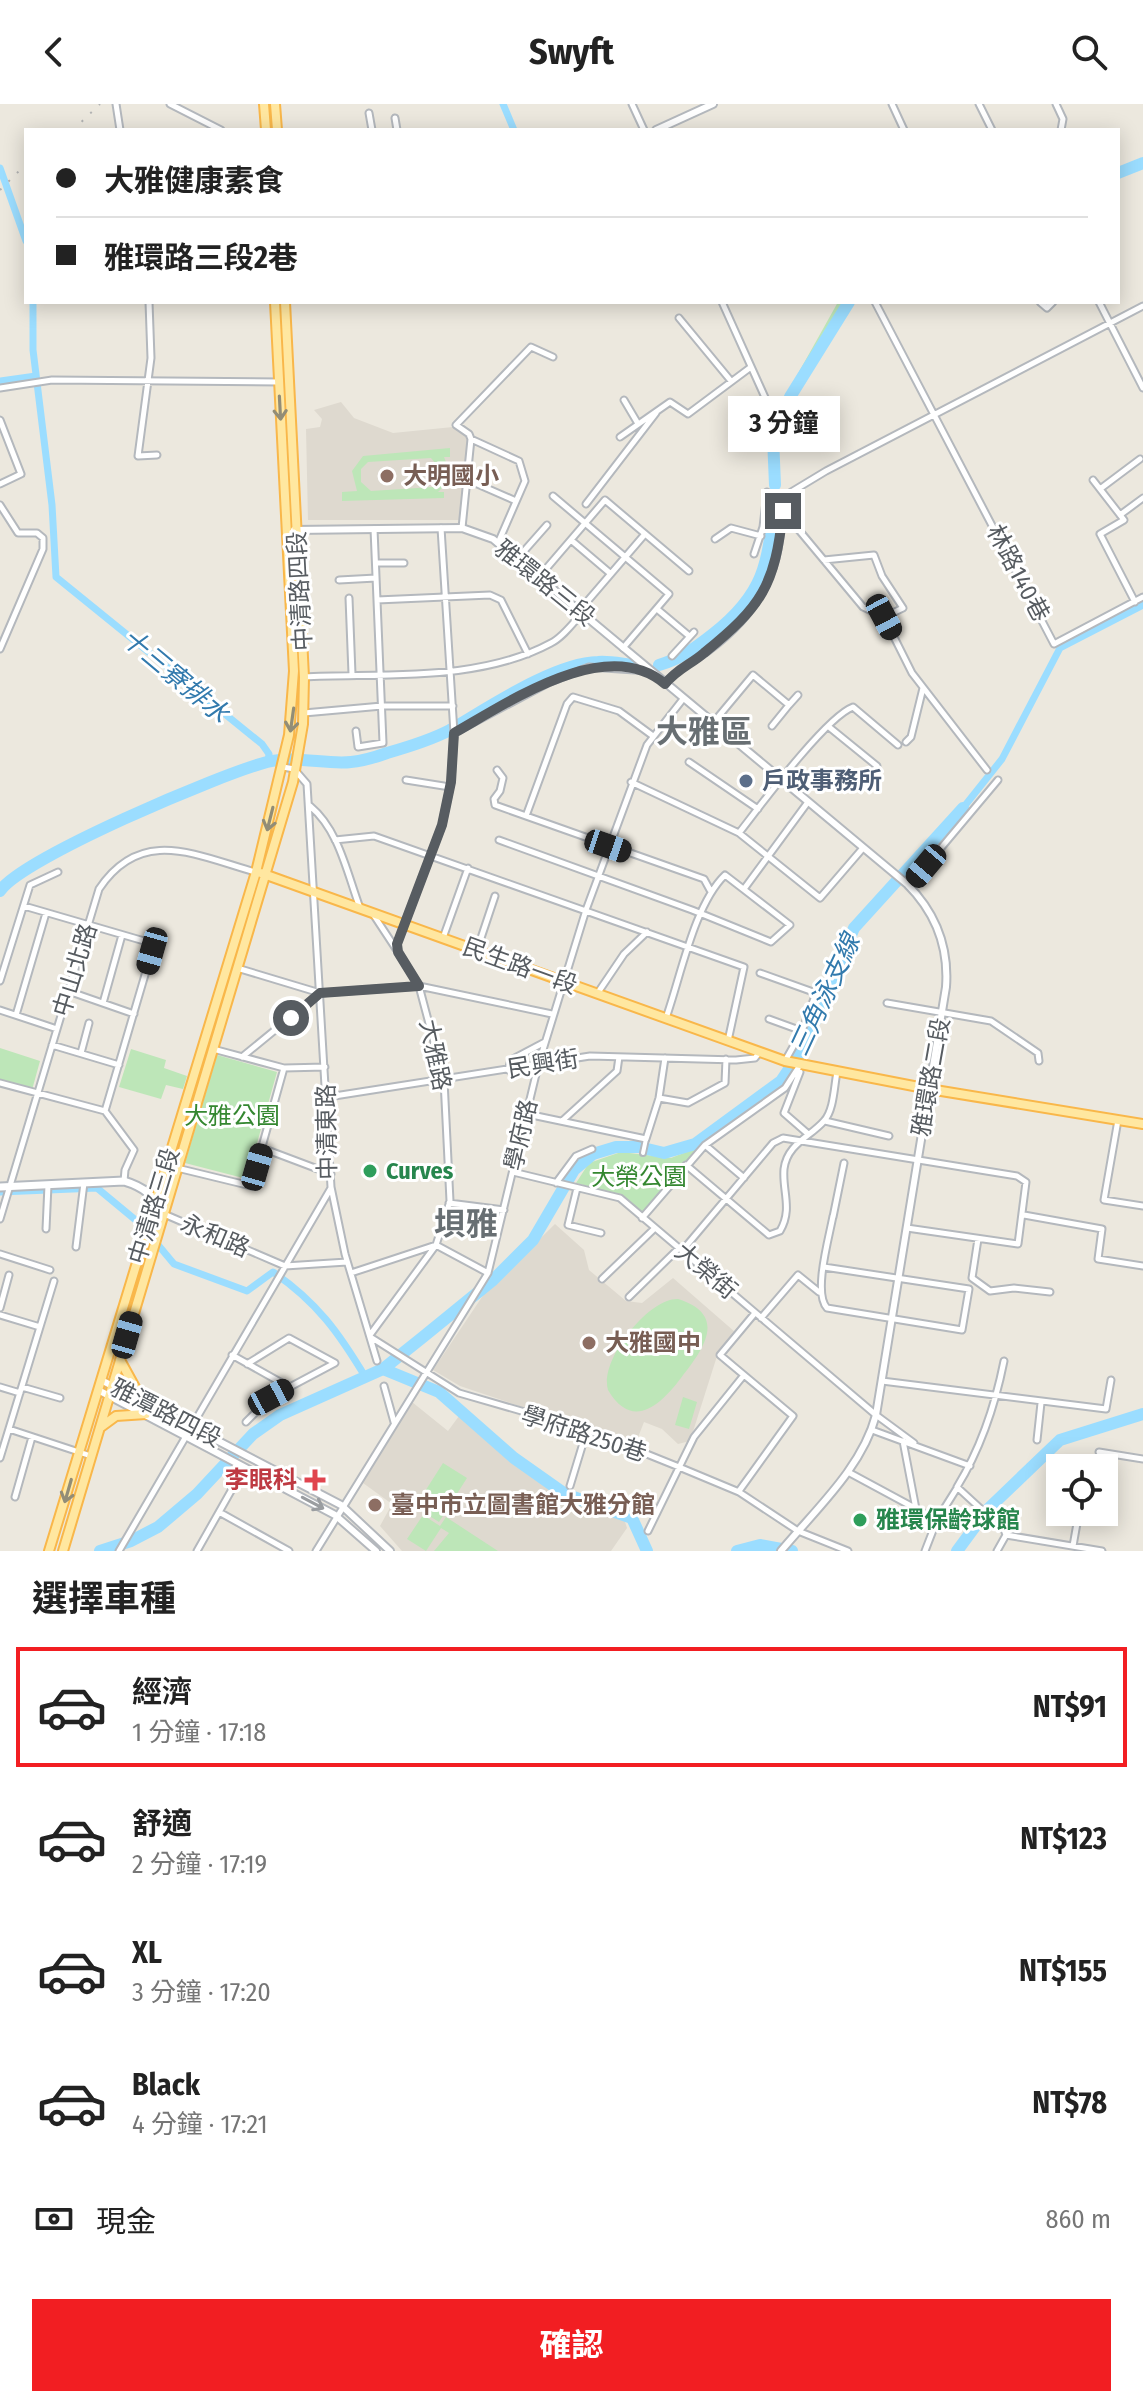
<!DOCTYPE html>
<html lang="zh-TW">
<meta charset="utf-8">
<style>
:root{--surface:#fff;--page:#f2f2f2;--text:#222;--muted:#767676;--line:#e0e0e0;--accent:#f21e22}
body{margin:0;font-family:"Fira Sans Condensed","Noto Sans TC",sans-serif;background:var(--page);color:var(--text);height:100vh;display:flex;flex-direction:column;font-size:30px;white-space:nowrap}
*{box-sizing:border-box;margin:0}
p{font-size:26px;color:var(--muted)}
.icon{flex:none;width:44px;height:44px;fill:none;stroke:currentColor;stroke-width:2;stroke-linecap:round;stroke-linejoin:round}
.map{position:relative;height:1447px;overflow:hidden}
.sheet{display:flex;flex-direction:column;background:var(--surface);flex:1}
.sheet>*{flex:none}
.top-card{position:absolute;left:24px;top:24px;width:1096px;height:176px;border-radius:0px;box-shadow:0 4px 20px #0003;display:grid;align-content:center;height:176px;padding:0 32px;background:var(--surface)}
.buttons{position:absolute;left:1046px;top:1350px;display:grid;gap:16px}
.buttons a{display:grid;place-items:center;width:72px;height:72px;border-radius:0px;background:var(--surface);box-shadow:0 4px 20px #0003;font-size:40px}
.end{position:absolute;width:36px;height:36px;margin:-18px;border:10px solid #575c61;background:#fff;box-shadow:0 0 0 4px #fff}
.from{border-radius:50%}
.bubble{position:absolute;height:56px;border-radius:0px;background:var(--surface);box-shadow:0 4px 20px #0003;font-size:26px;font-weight:700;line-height:56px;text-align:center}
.car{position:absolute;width:24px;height:48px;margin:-24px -12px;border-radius:10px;box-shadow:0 0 6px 2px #0007;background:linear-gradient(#222 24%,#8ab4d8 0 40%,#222 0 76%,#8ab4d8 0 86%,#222 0)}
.top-card b{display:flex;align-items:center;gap:28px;height:76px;font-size:30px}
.top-card b+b{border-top:2px solid var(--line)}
.top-card i{width:20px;height:20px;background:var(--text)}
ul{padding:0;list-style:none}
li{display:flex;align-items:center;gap:24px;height:120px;margin:0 16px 12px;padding:0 16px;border:4px solid transparent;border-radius:0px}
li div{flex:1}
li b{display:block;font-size:30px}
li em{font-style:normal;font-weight:700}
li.active{border-color:var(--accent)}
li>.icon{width:72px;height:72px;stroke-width:1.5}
h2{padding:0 32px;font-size:36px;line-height:96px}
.pay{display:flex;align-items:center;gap:20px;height:88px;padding:0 32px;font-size:30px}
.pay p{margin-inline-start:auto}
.action{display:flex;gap:16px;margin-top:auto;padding:16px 32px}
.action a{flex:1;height:92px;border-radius:0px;background:var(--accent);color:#fff;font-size:32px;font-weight:700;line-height:92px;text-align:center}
header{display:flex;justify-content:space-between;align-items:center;height:104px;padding:0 32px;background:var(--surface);font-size:36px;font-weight:700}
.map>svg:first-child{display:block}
.education{fill:#ded9cf}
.green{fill:#bde6b8;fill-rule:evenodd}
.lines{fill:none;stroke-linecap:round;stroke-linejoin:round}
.canal{stroke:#9bddff;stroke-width:7}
.river{stroke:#9bddff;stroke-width:12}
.pedestrian-casing{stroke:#b4b8bd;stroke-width:8}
.minor-casing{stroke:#b4b8bd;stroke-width:9}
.tertiary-casing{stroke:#b4b8bd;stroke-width:10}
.secondary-casing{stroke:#b4b9bf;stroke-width:11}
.primary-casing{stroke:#f9b74a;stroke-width:12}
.pedestrian{stroke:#fff;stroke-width:4}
.minor{stroke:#fff;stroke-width:5}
.tertiary{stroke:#fff;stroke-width:6}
.secondary{stroke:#fff;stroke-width:7}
.primary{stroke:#ffe7a0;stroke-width:8}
.rail{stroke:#b1b2b2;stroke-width:2;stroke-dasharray:2 10;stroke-linecap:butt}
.oneway{stroke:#928d77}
.oneway2{stroke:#9a9da0}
.route{stroke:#575c61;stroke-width:10}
.education-dot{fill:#8d6e63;stroke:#fff;stroke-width:3}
.service-dot{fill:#5c6f8a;stroke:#fff;stroke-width:3}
.leisure-dot{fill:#2e9e5b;stroke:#fff;stroke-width:3}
.health-dot{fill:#e0444e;stroke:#fff;stroke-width:3}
.labels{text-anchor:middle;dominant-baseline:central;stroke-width:6;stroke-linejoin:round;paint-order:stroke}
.education-label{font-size:24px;font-weight:bold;fill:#785e54;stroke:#fff;text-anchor:start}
.street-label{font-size:24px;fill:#575c61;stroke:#fff}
.service-label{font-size:24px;font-weight:bold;fill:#4e5e75;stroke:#fff;text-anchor:start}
.park-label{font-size:24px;fill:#348730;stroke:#fff}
.leisure-label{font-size:24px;font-weight:bold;fill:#27864d;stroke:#fff;text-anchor:start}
.health-label{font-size:24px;font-weight:bold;fill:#be3a42;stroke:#fff;text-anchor:end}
.water-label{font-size:26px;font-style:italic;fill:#327aad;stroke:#fff}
.district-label{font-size:32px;font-weight:bold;fill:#686f73;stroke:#fff}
</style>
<header><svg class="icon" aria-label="back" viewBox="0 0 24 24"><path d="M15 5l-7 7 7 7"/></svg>Swyft<svg class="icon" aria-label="search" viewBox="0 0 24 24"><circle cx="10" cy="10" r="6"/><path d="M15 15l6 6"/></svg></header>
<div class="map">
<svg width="1143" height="1447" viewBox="0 0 1143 1447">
<rect width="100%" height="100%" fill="#ece8de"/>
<path class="education" d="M341,298l13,16 39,15 60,-6 15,11 -7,82h-153l-2,-91 14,-2 2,-8 -8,-9z
M555,1120l29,26 5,20 37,31 16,2 31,-25 62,54 -17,21 -28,88 -12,3 -16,-15 -18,-7 -9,23 -175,-59 -27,-16 51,-76z
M412,1298l36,29 11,-15 65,55 38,24 62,24 3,9 -16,23h-209l-22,-25 12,-22 -29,-21z"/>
<path class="green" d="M838,198h8l-43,73 -22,29z
M450,344v9h-6l4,10 -1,16 -9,9h6v6l-102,3v-9l15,-1 -5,-20 11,-15zM431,354l10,12 -1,11 -7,6 -62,4 -10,-9v-13l7,-7z
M0,944l40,13 -8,29 -32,-10z
M131,945l35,11 -2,8 23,8 -4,13 -17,-4 -5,14 -42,-12z
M217,951l60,17 -30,107 -62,-16z
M704,1041l-57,66h-6l-20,-16 -45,-12 13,-20 32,-11 50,6z
M678,1195c51,16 25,51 3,79 -20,26 -48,54 -73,12 -9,-29 40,-92 70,-91z
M683,1293l14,5 -8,27 -14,-4z
M443,1359l24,15 -28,44 -24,-15z
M423,1411l17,11 6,-9 52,34h-64l15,-18 -8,-5 -15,23 -19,-12z"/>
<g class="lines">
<path class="canal" d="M503,0l11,26
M0,64l26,73
M33,198v48l19,155 4,72 206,167 7,10 -1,8
M0,277l36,-5
M963,704l39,-49 58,-111 83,-43
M0,1088l97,-4 47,39
M149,1130l25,30 73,27 26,-19c44,30 66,61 93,106"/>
<path class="river" d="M1118,69l25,-10
M775,381l-2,-48 17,-40 59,-95
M659,561c23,-7 35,-16 54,-31 51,-40 55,-69 61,-131
M0,787c22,-33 221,-117 267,-129 29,-7 59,3 84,0 12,-1 25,-5 36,-9 21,-6 44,-13 63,-23 38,-22 104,-67 148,-68 12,-1 25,2 37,3
M383,1265l56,23 75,66 51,36 67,24 15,33
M100,1447l31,-10 27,-14 39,-33 56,-60 27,-19 103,-46 40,-32 70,-57 40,-40 41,-70 19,-16 23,-7h23l25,6 31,-9 86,-63 23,-34 50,-119 109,-120
M737,1447l23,-6 32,6
M957,1447l31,-42 72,-69 83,-26"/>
<g class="pedestrian-casing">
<path id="pedestrian" d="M643,1049l3,-14"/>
</g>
<g class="minor-casing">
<path id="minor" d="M116,0l4,26
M170,0l51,26
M632,0l12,26
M892,0l12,26
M979,0l13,26
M1056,0l7,15 -2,11
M369,9l3,17
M395,14l2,12
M149,198l2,56 -13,98 19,-1
M722,198l50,111
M875,198l179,342 89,-47
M1040,198l7,6 6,-6
M1099,198l44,86
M679,214l52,63
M0,284l52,-8 228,2
M624,296l13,22
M0,316l21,54 -21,10
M620,333l50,-35 18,12 63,-47
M471,335l48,22 6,20 -27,62
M468,376l48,21
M1093,376l31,40 -24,14 35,68
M1100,385l40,-30
M553,392l116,98 -46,54
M778,396l48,-29 317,-165
M586,400l70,-91
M0,401l18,28h19l6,5v11l-43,100
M783,407l80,96 21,10 28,56 75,97
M1120,411l23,-17
M462,424l9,-89 -2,-5 -13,-9 75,-78 22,10
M715,435l16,-11 30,8
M571,436l40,34
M754,450l9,-27 4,-34
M517,455l30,-34
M824,456l50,-5 8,21 21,32 -19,9
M376,459h28
M539,473l66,-77 84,71
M339,476l37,-2
M349,494l3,76
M377,496l113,-5 11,5 27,54
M657,505l31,26
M579,507l66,-77
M672,552l22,-24
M304,573c80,-4 175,5 247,-34 12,-6 22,-20 31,-30
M665,580c11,-14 20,-18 33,-26 45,-30 77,-69 82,-123 3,-20 4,-30 -13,-43
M789,601l9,-10
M304,609l78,-7h71
M713,619l40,-48 36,30 -17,21
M829,623l48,39
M356,627l2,16 25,-4 -9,-214
M454,629l96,-51 39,-15 61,4
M906,638l5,-5 12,-49
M689,658l69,47
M283,663l11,2 13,15 24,403 14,67 32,107
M497,666l6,8 -3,13 -6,8 1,6 209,74 6,11
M406,676l44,7
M631,678l108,51 81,65 43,-50
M310,702c29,24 37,67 50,102
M526,712l41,-112 6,-7 46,14 34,25
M739,729c21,-27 87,-116 114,-126l45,38
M335,736l39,-4 370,131 -16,74
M499,736l193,70 10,4 69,28 19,-17 -65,-50c-31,30 -44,101 -59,143
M909,782l89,-106
M744,785l64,-87
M24,802l127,37
M373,810l23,35
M443,834l25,-70
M477,846l18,-54
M237,864l83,25 99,-7 133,28
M760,869l56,20 -14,38 -17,30
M0,877l30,-96 28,-13
M68,887l66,23
M597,890l27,-40 23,-22
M103,899l19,-68
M887,899l104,18 47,32 1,8
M0,906l57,19
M16,911l30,-102
M769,915l33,12
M52,941l67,20
M213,945l71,19 41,-1
M81,949l8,-30
M242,953l77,-63
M508,966l3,-10 34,-18
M800,968l-16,41 23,20
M0,979l105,28
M328,993l262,-41 146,4 19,-2 4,-5
M659,994l29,5 37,-20 1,-24
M105,1007l47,-160
M105,1007l29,39 -9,20 -1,11
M527,1010l119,25 13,-41 6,-40
M1118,1016l-14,80 39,6
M562,1017l55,-50 2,-14
M825,1017l64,15
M705,1041l39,33
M262,1044l69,26
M686,1061l83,70 11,-4c13,-22 2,-40 4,-62 3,-25 26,-32 40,-48 10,-11 10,-34 13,-49
M177,1064l74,18 33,-118
M513,1068l107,26 256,217 38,28
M556,1079l20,-27 16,-7
M577,1084l-9,37 33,8
M449,1099l55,7
M164,1110l121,52 62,-4
M1024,1111l78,14 -4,30 45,7
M833,1113l11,-54
M642,1114l63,-73 80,-57 15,-23
M0,1115l99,-330c42,-63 96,-34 156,-17
M46,1125l2,-44
M978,1135l-6,39 18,13 24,-3 36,4
M76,1143l8,-64
M682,1147l91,-108 10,-5 234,38 9,6 -8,62 -111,-16
M0,1150l50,16
M824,1163l145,22 -7,41 -135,-22c-14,-15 2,-70 6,-92
M351,1169l85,-28 52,28
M602,1175l53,-51
M629,1193l50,-49
M0,1204l9,-33
M0,1211l40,12
M761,1214l37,-43 21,17
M370,1231l66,-90 14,-44 -6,-121 -25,-94 -21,-34 -1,-8 45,-119 9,-43 3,-49 -13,-205
M372,1234l87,55 128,37 92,37 60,25 59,39 50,20
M232,1251l57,32
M1004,1257c-9,45 -23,87 -47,126l24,22 19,9 6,17 96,16
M882,1277l224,28 5,-29
M384,1282l10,36
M0,1283l20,6
M22,1283l38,11
M246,1318l25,-25 64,-34 -46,-25 -42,26
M9,1325l82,27
M872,1326l98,36
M1037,1336l4,-37
M903,1337l13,68
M1099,1348l44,7
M0,1354l54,-177
M848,1368l89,48
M570,1382l17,-56
M739,1387l54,-75 -73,-61 35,-42
M15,1393l17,-60
M219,1408l70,39
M648,1427l46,-94 50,-62
M1073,1442l6,-34
M119,1447l212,-363
M197,1447l47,-83
M316,1447l172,-278 50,-207 48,-156 61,-165 36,-46
M925,1447l12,-31 20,-32
M997,1447l9,-16"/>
</g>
<g class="tertiary-casing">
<path id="tertiary" d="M656,26l57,-26
M294,426l168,-2 31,11 414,345c29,29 42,62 39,103l-70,428c-14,53 -61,95 -95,136
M101,1276l240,125 49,46
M98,1286l237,125 41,36"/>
</g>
<g class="secondary-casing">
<path id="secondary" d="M0,1083l124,-6c20,6 31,15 39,33"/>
</g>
<g class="primary-casing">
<path id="primary" d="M264,0l2,26
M275,0l2,26
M261,769l524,188 144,28 214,35
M120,1256l22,40
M101,1323l15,-11 30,-2
M49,1447l207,-679 33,-137 5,-64 -19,-369
M63,1447l230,-769 10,-58 1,-47 -19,-375"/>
</g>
<use href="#pedestrian" class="pedestrian"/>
<use href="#minor" class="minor"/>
<use href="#tertiary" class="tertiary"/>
<use href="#secondary" class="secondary"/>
<use href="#primary" class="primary"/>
<path class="rail" d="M73,26l27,-26
M0,86l26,-26"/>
</g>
<defs><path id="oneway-shaft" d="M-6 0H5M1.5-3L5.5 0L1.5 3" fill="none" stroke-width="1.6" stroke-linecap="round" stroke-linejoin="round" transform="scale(2)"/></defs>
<g class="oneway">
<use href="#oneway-shaft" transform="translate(280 304) rotate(87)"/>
<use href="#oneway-shaft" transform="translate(292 616) rotate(98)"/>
<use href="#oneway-shaft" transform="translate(270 715) rotate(104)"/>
<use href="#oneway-shaft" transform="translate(68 1387) rotate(106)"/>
</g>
<use class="oneway2" href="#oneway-shaft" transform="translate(313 1399) rotate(28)"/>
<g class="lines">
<path class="route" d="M291,914l29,-25 99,-7 -21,-34 -1,-8 45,-119 9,-43 3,-49c55,-31 153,-99 211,-49 12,-15 25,-19 39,-31 58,-47 71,-67 79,-142"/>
</g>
<g class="education-dot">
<circle cx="387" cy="372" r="8"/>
<circle cx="589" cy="1239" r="8"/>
<circle cx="375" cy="1401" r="8"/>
</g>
<circle class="service-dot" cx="746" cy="677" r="8"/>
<g class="leisure-dot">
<circle cx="370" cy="1067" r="8"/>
<circle cx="860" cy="1416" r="8"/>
</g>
<path class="health-dot" d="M311 1364h8v8h8v8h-8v8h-8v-8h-8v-8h8z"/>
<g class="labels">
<g class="education-label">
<text x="403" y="372">大明國小</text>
<text x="605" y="1239">大雅國中</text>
<text x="391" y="1401">臺中市立圖書館大雅分館</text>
</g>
<g class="street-label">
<text transform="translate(1018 469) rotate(62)">林路140巷</text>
<text transform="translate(545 479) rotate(39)">雅環路三段</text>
<text transform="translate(300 487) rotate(-93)">中清路四段</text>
<text transform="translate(520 862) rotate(20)">民生路一段</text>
<text transform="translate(75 866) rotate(-73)">中山北路</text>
<text transform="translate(435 951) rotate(78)">大雅路</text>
<text transform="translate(543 960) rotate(-9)">民興街</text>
<text transform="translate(931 973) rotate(-80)">雅環路二段</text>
<text transform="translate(327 1028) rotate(-91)">中清東路</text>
<text transform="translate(521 1031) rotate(-77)">學府路</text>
<text transform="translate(154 1102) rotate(-73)">中清路三段</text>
<text transform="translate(215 1132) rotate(23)">永和路</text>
<text transform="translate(706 1167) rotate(40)">大榮街</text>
<text transform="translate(166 1309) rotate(27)">雅潭路四段</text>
<text transform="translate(584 1330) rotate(18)">學府路250巷</text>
</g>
<g class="service-label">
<text x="762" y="677">戶政事務所</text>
</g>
<g class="park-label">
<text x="232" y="1012">大雅公園</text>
<text x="639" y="1073">大榮公園</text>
</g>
<g class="leisure-label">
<text x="386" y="1067">Curves</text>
<text x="876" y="1416">雅環保齡球館</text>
</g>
<g class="health-label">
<text x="297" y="1376">李眼科</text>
</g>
<g class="water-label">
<text transform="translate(175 572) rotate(40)">十三寮排水</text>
<text transform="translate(825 891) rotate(-65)">三角泳支線</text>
</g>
<g class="district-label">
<text x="704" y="628">大雅區</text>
<text x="466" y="1120">垻雅</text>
</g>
</g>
</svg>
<div class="buttons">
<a><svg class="icon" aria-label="locate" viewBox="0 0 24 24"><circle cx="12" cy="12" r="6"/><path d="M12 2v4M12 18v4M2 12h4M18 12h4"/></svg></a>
</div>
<i class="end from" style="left:291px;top:914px"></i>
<i class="end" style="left:783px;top:407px"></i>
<div class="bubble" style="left:728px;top:292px;width:112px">3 分鐘</div>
<i class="car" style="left:884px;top:513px;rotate:152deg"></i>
<i class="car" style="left:608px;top:742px;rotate:109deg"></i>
<i class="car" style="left:926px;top:762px;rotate:220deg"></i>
<i class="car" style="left:152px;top:847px;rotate:196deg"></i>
<i class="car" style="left:257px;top:1063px;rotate:16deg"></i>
<i class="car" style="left:127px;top:1231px;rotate:16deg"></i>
<i class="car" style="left:271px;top:1293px;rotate:62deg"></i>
<div class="top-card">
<b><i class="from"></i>大雅健康素食</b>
<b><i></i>雅環路三段2巷</b>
</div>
</div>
<section class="sheet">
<h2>選擇車種</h2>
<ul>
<li class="active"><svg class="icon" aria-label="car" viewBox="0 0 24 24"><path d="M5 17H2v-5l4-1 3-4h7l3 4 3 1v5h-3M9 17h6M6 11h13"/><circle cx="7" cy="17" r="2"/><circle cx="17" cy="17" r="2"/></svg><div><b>經濟</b><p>1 分鐘 · 17:18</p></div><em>NT$91</em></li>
<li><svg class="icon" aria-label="car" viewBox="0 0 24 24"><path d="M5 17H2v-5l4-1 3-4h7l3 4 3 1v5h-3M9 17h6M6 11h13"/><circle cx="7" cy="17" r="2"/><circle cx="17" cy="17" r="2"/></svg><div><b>舒適</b><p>2 分鐘 · 17:19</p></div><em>NT$123</em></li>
<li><svg class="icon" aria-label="car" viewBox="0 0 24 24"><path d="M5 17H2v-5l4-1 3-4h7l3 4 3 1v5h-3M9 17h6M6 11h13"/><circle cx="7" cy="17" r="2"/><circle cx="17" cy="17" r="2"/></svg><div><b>XL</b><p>3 分鐘 · 17:20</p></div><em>NT$155</em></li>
<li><svg class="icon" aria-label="car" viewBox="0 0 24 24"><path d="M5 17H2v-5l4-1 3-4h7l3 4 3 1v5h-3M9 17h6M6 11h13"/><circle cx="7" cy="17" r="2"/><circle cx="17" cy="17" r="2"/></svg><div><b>Black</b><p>4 分鐘 · 17:21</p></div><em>NT$78</em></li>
</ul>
<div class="pay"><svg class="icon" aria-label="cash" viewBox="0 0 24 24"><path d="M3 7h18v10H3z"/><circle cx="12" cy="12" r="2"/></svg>現金<p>860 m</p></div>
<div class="action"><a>確認</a></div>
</section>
